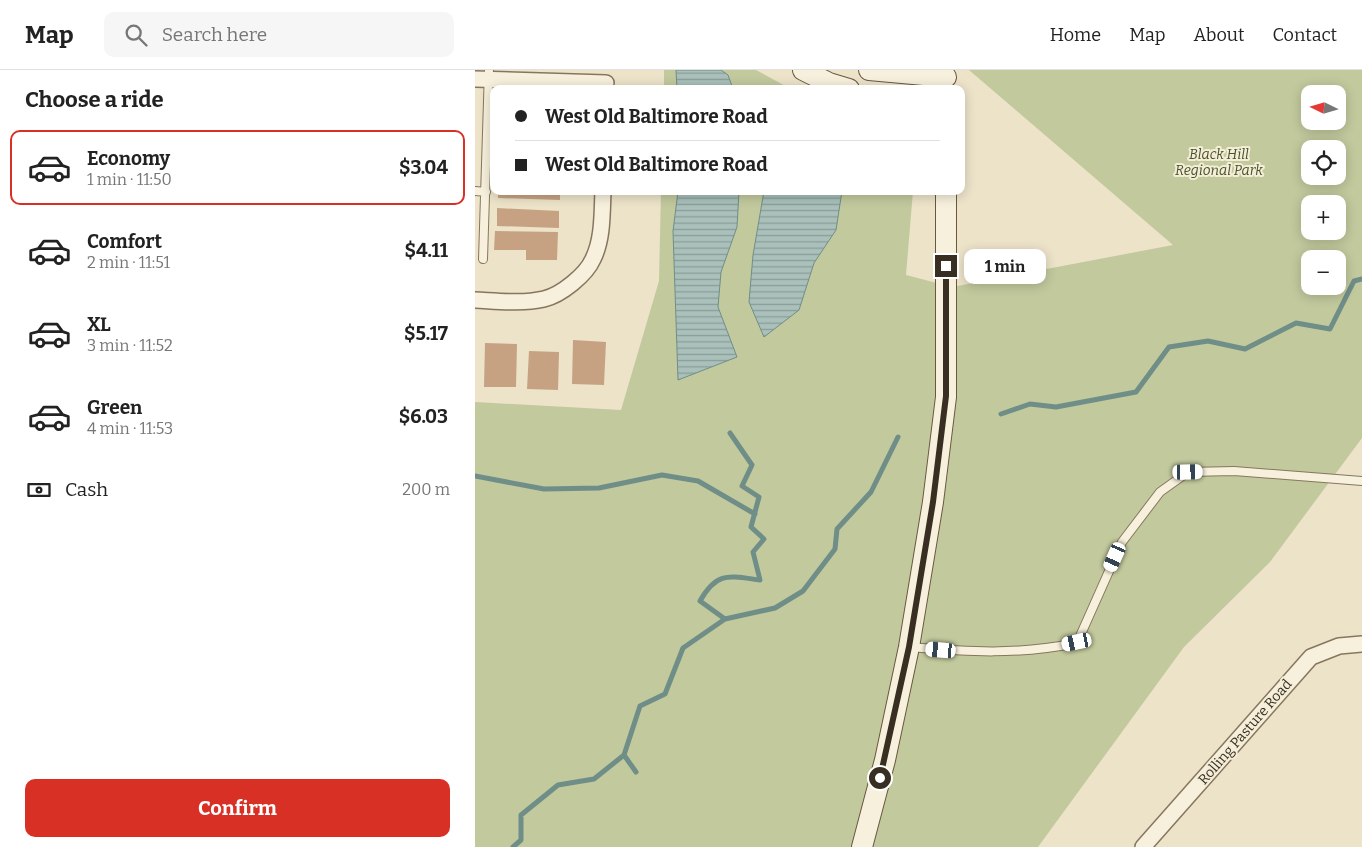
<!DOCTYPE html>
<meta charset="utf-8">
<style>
:root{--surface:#fff;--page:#f6f6f6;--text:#222;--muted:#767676;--line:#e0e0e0;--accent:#d93025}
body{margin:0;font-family:Bitter,serif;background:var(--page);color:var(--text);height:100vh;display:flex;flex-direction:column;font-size:19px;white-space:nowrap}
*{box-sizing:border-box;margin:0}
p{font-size:16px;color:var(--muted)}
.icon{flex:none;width:28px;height:28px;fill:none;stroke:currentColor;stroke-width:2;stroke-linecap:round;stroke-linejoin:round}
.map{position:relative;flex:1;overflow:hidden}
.sheet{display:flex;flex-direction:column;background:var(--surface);width:475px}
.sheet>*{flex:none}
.guide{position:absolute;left:15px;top:15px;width:475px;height:110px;border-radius:10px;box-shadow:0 2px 12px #0003;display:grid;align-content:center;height:110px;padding:0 25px;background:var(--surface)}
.needle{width:32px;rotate:275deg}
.fabs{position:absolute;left:826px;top:15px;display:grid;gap:10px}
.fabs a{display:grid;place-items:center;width:45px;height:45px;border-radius:10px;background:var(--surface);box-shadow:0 2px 12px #0003;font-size:25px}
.end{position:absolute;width:22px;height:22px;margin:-11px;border:6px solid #382e21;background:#fff;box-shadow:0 0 0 2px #fff}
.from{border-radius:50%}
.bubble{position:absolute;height:35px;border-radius:10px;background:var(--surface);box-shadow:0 2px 12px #0003;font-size:16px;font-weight:700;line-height:35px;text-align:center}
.car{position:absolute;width:15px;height:30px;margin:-15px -8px;border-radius:6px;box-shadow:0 0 4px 1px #0007;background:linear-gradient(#fff 24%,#345 0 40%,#fff 0 76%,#345 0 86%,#fff 0)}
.guide b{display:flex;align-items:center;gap:18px;height:48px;font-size:19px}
.guide b+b{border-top:1px solid var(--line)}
.guide i{width:12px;height:12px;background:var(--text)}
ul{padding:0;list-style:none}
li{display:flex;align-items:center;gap:15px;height:75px;margin:0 10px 8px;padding:0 15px;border:2px solid transparent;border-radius:10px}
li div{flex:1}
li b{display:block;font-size:19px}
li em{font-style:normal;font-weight:700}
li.active{border-color:var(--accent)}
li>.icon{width:45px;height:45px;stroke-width:1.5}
h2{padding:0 25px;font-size:22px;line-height:60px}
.pay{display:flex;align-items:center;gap:12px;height:55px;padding:0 25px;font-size:19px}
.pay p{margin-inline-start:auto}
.primary-button{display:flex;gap:10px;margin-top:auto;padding:10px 25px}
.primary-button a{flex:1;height:58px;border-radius:10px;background:var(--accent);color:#fff;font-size:20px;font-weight:700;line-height:58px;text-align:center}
header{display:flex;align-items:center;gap:30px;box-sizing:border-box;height:70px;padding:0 25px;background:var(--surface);border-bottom:1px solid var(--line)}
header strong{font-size:24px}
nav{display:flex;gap:28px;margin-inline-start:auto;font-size:18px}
.search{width:350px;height:45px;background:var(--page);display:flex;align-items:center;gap:12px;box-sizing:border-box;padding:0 18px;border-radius:10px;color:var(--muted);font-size:19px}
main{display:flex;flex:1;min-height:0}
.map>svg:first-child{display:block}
.green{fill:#c2c99d;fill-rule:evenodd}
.water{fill:url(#water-rules);stroke:#708e88}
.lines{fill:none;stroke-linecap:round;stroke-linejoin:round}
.stream{stroke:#708e88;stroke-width:5}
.building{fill:#c7a282}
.lane-casing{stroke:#87765f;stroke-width:10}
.street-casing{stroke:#87765f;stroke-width:18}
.secondary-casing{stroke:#695742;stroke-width:22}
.lane{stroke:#f7f0dc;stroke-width:8}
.street{stroke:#f7f0dc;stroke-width:15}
.secondary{stroke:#f7f0dc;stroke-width:20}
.route{stroke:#382e21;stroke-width:6}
.labels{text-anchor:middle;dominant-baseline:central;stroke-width:4;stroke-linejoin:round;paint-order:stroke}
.park-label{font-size:14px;font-style:italic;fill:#475329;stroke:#f4edd8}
.street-label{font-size:14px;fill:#382e21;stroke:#f4edd8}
</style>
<header>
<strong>Map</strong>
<div class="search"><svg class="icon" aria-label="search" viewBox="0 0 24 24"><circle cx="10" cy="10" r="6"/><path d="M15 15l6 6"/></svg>Search here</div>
<nav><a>Home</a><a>Map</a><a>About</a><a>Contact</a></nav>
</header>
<main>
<section class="sheet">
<h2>Choose a ride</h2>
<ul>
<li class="active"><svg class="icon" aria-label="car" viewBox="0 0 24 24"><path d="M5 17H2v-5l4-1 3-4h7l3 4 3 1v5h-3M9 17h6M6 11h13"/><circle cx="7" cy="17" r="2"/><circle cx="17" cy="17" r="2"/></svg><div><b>Economy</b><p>1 min · 11:50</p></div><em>$3.04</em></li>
<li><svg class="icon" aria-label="car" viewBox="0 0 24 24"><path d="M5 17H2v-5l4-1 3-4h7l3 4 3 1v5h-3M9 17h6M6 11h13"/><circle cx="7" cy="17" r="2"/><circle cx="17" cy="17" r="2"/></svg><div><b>Comfort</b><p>2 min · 11:51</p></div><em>$4.11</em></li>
<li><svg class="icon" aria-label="car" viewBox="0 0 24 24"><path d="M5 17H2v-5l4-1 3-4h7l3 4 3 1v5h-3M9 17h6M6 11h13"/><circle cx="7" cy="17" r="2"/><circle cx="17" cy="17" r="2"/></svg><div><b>XL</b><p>3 min · 11:52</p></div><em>$5.17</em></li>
<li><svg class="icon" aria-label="car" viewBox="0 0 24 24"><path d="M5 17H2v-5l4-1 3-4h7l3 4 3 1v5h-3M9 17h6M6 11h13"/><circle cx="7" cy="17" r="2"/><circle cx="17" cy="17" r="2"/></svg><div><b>Green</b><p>4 min · 11:53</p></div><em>$6.03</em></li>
</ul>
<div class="pay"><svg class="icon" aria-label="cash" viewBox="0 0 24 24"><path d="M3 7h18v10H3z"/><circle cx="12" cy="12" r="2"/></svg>Cash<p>200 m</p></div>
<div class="primary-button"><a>Confirm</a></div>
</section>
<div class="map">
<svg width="887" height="777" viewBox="0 0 887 777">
<defs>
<pattern id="water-rules" width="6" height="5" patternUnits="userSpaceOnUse" patternTransform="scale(1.25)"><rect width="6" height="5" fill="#a9c0bb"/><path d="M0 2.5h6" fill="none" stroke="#8b9c98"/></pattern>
</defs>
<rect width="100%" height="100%" fill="#ece3c9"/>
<path class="green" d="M189,0h92l35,19h-127z
M494,0h393v368l-92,124 -86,85 -146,200h-563v-445l146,8 38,-129 2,-90h252l-7,84 46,12 221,-42zM835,24h27v27h-27zM835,79h27v27h-27zM835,134h27v27h-27zM835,189h27v27h-27z"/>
<path class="water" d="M201,0h45l7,5 5,14h-56z
M203,121h61l-2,36 -16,45 -3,35 19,50 -59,23 -5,-149z
M289,121h78l-6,39 -22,33 -15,47 -35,27 -15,-35 4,-47z"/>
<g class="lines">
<path class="stream" d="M526,344l29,-10 26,3 80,-15 33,-45 39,-6 37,8 51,-26 34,6 24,-48 8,-2
M0,406l69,13 55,-1 63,-13 36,6 57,33
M250,549l-25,-18c17,-30 29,-25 60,-21l-7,-28 11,-13 -13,-12 8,-30 -17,-11 10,-21 -22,-32
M149,685l12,17
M38,777l8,-7v-25l37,-30 36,-6 30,-24 16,-49 25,-12 18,-46 42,-29 50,-11 28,-17 32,-42 2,-20 34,-37 27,-55"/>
</g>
<path class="building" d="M23,121h62v9l-62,-2z
M22,138l62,3v17l-62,-2z
M20,161l63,1 -1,28h-31v-10h-32z
M98,270l33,2 -2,43 -32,-1z
M10,273l32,1 -1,43h-32z
M54,281l30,1 -1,38 -31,-1z"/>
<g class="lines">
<g class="lane-casing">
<path id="lane" d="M0,121l11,1
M8,189l6,-189
M434,577c61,5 108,8 168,-4l45,-101 38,-50 28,-20 46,-1 128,10"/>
</g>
<g class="street-casing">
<path id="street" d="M0,9l131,4
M0,230c22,1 47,4 69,-1 17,-4 42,-24 49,-40 10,-20 9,-46 10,-68
M668,777l168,-190 28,-11 23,-2"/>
</g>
<g class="secondary-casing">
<path id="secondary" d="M328,0l26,13 20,6
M394,0l77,7
M387,777l23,-87 24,-113 24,-145 13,-105v-206"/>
</g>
<use href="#lane" class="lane"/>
<use href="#street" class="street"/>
<use href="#secondary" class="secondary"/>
</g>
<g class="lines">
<path class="route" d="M405,708l29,-131 24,-145 13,-106v-130"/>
</g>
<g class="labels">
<g class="park-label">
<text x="744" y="84">Black Hill<tspan x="744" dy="16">Regional Park</tspan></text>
</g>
<g class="street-label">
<text transform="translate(770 662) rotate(-49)">Rolling Pasture Road</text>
</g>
</g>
</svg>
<div class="fabs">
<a><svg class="needle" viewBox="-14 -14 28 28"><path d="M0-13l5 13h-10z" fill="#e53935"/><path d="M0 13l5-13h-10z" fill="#767676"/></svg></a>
<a><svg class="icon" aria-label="locate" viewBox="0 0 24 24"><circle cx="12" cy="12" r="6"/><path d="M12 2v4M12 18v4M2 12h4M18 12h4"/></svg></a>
<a>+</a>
<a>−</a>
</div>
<i class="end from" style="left:405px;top:708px"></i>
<i class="end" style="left:471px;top:196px"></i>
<div class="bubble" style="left:489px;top:179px;width:82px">1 min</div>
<i class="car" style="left:713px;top:402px;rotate:89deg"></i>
<i class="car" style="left:640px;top:487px;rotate:204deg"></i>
<i class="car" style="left:602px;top:572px;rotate:258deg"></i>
<i class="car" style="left:466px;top:580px;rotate:275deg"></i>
<div class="guide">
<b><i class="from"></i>West Old Baltimore Road</b>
<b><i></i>West Old Baltimore Road</b>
</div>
</div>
</main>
